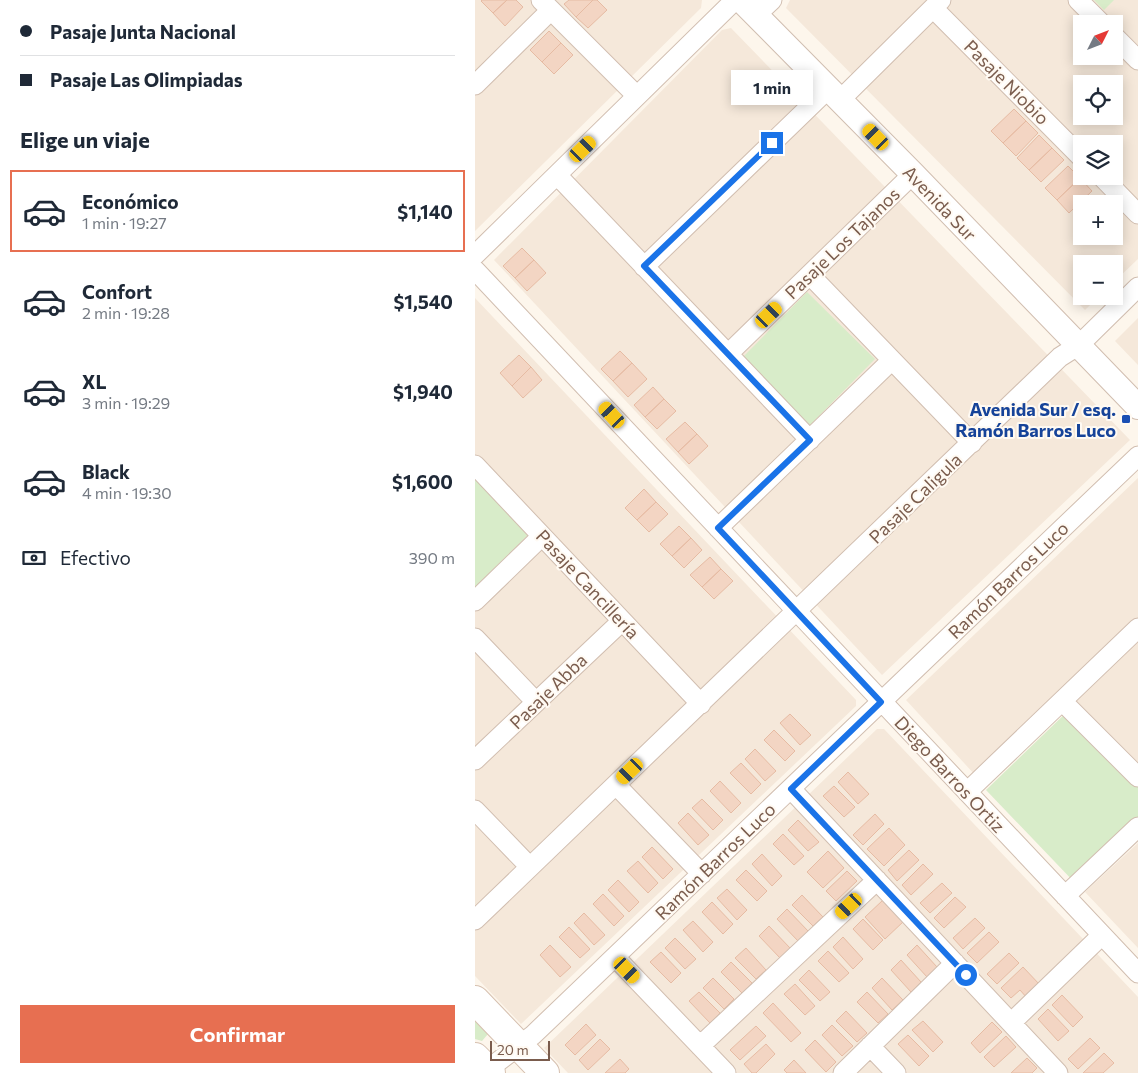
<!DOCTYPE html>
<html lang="es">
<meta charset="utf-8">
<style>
:root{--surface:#fff;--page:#f2f2f3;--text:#1f2937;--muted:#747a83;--line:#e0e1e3;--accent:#e76f51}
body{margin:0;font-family:Commissioner,sans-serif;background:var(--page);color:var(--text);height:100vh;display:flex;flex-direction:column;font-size:19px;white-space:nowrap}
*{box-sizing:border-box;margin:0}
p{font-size:16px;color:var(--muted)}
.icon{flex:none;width:28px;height:28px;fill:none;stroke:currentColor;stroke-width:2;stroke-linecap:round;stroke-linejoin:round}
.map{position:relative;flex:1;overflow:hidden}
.panel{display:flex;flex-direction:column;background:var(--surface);width:475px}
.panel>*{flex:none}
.hud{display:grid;align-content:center;height:110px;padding:0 20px;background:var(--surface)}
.needle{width:32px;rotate:48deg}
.tools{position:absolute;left:598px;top:15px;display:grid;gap:10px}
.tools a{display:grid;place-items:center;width:50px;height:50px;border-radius:0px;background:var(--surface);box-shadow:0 2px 12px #0003;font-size:25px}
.scale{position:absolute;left:15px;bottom:12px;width:60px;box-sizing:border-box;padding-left:5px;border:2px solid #7a5c4d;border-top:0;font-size:14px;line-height:18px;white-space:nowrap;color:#7a5c4d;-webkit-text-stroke:4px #fffaf3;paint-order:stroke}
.end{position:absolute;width:22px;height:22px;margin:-11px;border:6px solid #1a73e8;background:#fff;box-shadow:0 0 0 2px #fff}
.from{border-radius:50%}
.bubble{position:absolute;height:35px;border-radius:0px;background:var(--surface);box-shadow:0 2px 12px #0003;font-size:16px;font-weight:700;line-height:35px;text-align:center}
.car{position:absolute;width:15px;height:30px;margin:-15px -8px;border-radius:6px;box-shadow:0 0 4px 1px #0007;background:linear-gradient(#f5c518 24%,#345 0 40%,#f5c518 0 76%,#345 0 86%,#f5c518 0)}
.hud b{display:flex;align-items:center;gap:18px;height:48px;font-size:19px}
.hud b+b{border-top:1px solid var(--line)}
.hud i{width:12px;height:12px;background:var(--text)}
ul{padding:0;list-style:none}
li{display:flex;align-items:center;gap:15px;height:82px;margin:0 10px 8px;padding:0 10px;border:2px solid transparent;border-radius:0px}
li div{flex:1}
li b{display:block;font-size:19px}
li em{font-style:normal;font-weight:700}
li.active{border-color:var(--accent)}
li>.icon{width:45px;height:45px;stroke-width:1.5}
h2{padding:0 20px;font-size:22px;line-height:60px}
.pay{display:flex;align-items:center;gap:12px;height:55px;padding:0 20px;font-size:19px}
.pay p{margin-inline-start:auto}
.primary-button{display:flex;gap:10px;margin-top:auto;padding:10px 20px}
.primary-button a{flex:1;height:58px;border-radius:0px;background:var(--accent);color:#fff;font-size:20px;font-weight:700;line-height:58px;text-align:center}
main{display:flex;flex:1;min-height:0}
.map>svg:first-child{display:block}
.residential{fill:#f5e8da;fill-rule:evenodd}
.green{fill:#d8ecc9}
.building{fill:#f3d5c3;stroke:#e6bba3}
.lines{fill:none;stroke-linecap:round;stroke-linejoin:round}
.minor-casing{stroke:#d1beb0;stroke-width:21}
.tertiary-casing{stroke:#d1beb0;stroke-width:26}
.secondary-casing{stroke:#d6c0b0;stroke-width:30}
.minor{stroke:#fff;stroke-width:19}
.tertiary{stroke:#fff;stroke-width:24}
.secondary{stroke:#fff;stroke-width:28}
.route{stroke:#1a73e8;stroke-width:6}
.transit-dot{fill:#1a4fb4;stroke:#fffaf3;stroke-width:2}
.labels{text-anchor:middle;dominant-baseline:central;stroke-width:4;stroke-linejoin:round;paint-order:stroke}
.street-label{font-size:18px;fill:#7a5c4d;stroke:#fffaf3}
.transit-label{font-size:18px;font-weight:bold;fill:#164399;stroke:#fffaf3;text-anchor:end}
</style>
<main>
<section class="panel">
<div class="hud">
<b><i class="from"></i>Pasaje Junta Nacional</b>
<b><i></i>Pasaje Las Olimpiadas</b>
</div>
<h2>Elige un viaje</h2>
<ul>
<li class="active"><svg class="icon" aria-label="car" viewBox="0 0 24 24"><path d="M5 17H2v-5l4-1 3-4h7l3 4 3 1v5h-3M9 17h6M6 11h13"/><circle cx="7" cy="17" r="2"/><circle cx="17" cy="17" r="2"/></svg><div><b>Económico</b><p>1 min · 19:27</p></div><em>$1,140</em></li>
<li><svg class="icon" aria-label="car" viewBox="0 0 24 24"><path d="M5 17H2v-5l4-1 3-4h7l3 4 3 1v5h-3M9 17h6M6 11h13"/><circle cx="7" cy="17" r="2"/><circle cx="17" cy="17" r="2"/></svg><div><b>Confort</b><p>2 min · 19:28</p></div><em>$1,540</em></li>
<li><svg class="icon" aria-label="car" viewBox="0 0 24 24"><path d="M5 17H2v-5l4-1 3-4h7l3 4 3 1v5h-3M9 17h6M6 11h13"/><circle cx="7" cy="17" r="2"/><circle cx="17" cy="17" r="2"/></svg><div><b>XL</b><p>3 min · 19:29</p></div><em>$1,940</em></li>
<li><svg class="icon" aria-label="car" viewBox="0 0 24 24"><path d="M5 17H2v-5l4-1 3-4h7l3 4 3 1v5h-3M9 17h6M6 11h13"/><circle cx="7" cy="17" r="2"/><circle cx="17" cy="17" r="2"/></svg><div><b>Black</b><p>4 min · 19:30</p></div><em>$1,600</em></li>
</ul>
<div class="pay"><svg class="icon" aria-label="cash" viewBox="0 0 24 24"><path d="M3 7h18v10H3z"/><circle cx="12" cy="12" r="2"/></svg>Efectivo<p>390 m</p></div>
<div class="primary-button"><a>Confirmar</a></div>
</section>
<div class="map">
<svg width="663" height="1073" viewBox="0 0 663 1073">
<rect width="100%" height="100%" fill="#fdf6ec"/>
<path class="residential" d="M0,0h227l-1,8 -226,223z
M315,0h348v259l-24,23v-18h-33v32h18l-14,14 -299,-302zM606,24h33v32h-33zM606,84h33v32h-33zM606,144h33v32h-33zM606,204h33v32h-33z
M256,28l399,412 -248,235 -388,-415 228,-230z
M0,298l381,402v6l-335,318 -46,-48z
M663,318v47l-23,-24z
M663,478v289l-73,-78 -89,87 -70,-76z
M402,729h7l254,268v76h-570l-24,-25z
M663,843v105l-53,-56z"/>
<path class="green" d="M619,0h20l-10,10z
M332,292l68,67 -65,66 -68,-67z
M0,478l53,57 -53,52z
M595,709l68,72v43l-61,61 -91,-95z
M0,1016l9,10 4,8 -6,7 -7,-2z"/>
<path class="building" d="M7,0h25l-14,13 -12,-12z
M32,0h9l7,7 -18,19 -12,-13z
M94,0h24l-17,17 -12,-13z
M118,0h4l10,10 -19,18 -12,-11z
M74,31l12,12 -19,19 -12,-12z
M86,43l12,12 -19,19 -12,-12z
M539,109l12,12 -23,22 -12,-12z
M551,121l12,12 -22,23 -13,-13z
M564,135l13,13 -23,22 -12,-12z
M577,148l12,12 -23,22 -12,-12z
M593,166l12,12 -23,22 -12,-12z
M605,178l12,13 -23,22 -12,-13z
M47,248l12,12 -19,18 -12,-12z
M59,260l12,13 -19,18 -12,-13z
M145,351l12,12 -19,18 -12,-12z
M44,355l12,12 -19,19 -12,-13z
M157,363l15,16 -19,18 -15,-16z
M56,367l11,13 -19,18 -11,-12z
M178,387l11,12 -19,18 -11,-12z
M189,399l12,12 -19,18 -12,-12z
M210,422l12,12 -19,18 -12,-13z
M222,434l11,12 -19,18 -11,-12z
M169,489l12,13 -19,18 -12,-12z
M181,502l12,12 -19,18 -12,-12z
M204,526l12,12 -19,18 -12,-12z
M216,538l11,12 -18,18 -12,-12z
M235,557l11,12 -19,18 -12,-12z
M246,569l12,12 -19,18 -12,-12z
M315,714l21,21 -11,10 -20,-22z
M299,730l21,21 -10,10 -21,-21z
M280,749l21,22 -11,10 -20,-22z
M266,763l20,21 -10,10 -21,-21z
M373,772l21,22 -11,10 -20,-22z
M245,781l21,22 -10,10 -21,-22z
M359,786l21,21 -11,10 -21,-21z
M227,799l21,21 -10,10 -21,-22z
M213,813l21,22 -11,10 -20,-22z
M400,814l9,10 -21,21 -10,-10z
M323,820l21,22 -11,9 -20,-21z
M414,828l16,17 -21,21 -17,-17z
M308,834l21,22 -10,9 -21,-21z
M177,847l21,22 -10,10 -21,-22z
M434,850l10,10 -22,21 -9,-11z
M353,851l16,17 -21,20 -16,-16z
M287,854l20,22 -10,10 -20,-22z
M163,861l20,22 -10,10 -21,-22z
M448,864l10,10 -22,21 -9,-10z
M271,870l21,21 -10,10 -21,-21z
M372,871l10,10 -21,20 -10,-10z
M143,880l21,22 -10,10 -21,-22z
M467,883l10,10 -22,20 -10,-10z
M252,889l20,21 -10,10 -20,-22z
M128,894l21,22 -10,10 -21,-22z
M327,895l21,22 -10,9 -21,-21z
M480,897l11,10 -22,21 -10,-10z
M408,900l21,21 -19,18 -20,-22z
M237,902l21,22 -10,10 -21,-22z
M312,909l21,22 -10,10 -21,-22z
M109,913l21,22 -11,10 -20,-22z
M500,918l10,10 -22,21 -10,-11z
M388,919l20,21 -10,10 -20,-21z
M218,921l20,21 -10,10 -20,-22z
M294,926l21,22 -10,10 -21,-22z
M94,927l21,22 -10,9 -21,-21z
M514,932l10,10 -22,21 -10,-10z
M368,937l20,22 -10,10 -20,-22z
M200,938l21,21 -11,10 -20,-21z
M75,945l21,22 -11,10 -20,-22z
M442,945l20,22 -10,10 -20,-22z
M271,948l20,22 -10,9 -21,-21z
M353,951l21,22 -10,9 -21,-21z
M186,952l20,21 -10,10 -21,-21z
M534,953l10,10 -22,21 -10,-10z
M426,960l20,22 -10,10 -20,-22z
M256,962l21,21 -10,10 -21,-21z
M548,967l17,18 -13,13 -7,-8 -9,8 -10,-10z
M334,970l21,22 -10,9 -21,-21z
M238,978l21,21 -10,10 -21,-21z
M407,978l21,22 -11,10 -20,-22z
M320,984l20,22 -10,9 -21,-21z
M224,992l21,21 -10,10 -21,-22z
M392,992l21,22 -10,9 -21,-21z
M587,995l21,22 -10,10 -21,-22z
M298,1003l28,30 -10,9 -28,-29z
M573,1009l21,22 -11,10 -20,-22z
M371,1011l21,22 -10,9 -21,-21z
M448,1021l20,21 -10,10 -21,-22z
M517,1022l10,10 -22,21 -9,-10z
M111,1024l10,11 -21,20 -10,-10z
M357,1025l21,21 -11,10 -20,-21z
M281,1026l10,10 -26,24 -10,-10z
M433,1035l21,21 -10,10 -21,-22z
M531,1036l10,11 -22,20 -10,-10z
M615,1038l10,10 -22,21 -10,-10z
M125,1039l10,10 -22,21 -9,-10z
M340,1040l21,22 -10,10 -21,-22z
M291,1044l9,10 -19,19h-4l-8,-9z
M629,1053l10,10 -11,10h-20z
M552,1058l10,10 -5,5h-21z
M145,1059l9,10 -4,4h-20z
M319,1060l12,13h-19l-3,-3z"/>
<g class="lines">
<g class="minor-casing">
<path id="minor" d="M66,0l96,96
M603,0l24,24
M458,8l148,149
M281,15l16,-15
M639,36l24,24
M0,85l76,-75
M365,100l101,-100
M82,175l253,265
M626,176l37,38
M0,255l260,-255
M169,267l185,-179
M0,270l663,703
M335,275l162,168
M253,354l185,-180
M0,465l226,239
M243,528l174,-168
M0,601l67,-65
M0,638l61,64
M587,701l76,76
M0,760l147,-139
M141,785l86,89
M316,789l267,284
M492,792l171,-164
M0,810l55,57
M590,896l73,-69
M0,920l585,-563 19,-12 59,-58
M140,957l111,116
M536,1023l91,-88
M225,1046l177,-166
M395,1046l26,27
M8,1073l50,-38 605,-579
M368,1073l112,-110"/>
</g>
<g class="tertiary-casing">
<path id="tertiary" d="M266,0l172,174 225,233"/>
</g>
<g class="secondary-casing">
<path id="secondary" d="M0,1000l70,73
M0,1057l16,16"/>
</g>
<use href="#minor" class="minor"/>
<use href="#tertiary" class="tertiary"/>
<use href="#secondary" class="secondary"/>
</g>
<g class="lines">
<path class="route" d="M297,143l-128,123 166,174 -92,88 163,174 -90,87 175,186"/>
</g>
<rect class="transit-dot" x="646" y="414" width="10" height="10" rx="2.5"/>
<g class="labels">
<g class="street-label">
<text transform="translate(532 82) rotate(45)">Pasaje Niobio</text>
<text transform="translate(465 203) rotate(46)">Avenida Sur</text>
<text transform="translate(367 243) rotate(-44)">Pasaje Los Tajanos</text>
<text transform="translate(440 498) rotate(-44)">Pasaje Caligula</text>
<text transform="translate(533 580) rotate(-44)">Ramón Barros Luco</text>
<text transform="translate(113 584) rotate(47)">Pasaje Cancillería</text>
<text transform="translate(73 691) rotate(-44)">Pasaje Abba</text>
<text transform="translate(475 774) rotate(47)">Diego Barros Ortiz</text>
<text transform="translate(240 861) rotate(-44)">Ramón Barros Luco</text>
</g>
<g class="transit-label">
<text x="641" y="409">Avenida Sur / esq.<tspan x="641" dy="21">Ramón Barros Luco</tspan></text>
</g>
</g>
</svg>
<div class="tools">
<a><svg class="needle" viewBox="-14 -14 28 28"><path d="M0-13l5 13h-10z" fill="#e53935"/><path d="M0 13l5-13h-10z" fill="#747a83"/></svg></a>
<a><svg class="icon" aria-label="locate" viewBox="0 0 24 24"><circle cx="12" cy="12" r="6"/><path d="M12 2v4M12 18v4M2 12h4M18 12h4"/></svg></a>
<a><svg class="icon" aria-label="layers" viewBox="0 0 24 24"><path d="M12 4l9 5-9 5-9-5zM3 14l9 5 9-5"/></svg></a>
<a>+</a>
<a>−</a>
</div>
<div class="scale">20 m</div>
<i class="end from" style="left:491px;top:975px"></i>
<i class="end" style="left:297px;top:143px"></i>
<div class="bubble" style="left:256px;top:70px;width:82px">1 min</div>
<i class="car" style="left:401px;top:137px;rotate:316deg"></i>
<i class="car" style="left:108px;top:149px;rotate:46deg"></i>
<i class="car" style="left:294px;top:315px;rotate:46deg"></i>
<i class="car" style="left:137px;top:415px;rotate:317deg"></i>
<i class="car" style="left:155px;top:771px;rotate:226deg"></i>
<i class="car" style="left:374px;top:906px;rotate:227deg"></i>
<i class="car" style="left:152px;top:970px;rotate:136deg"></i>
</div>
</main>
